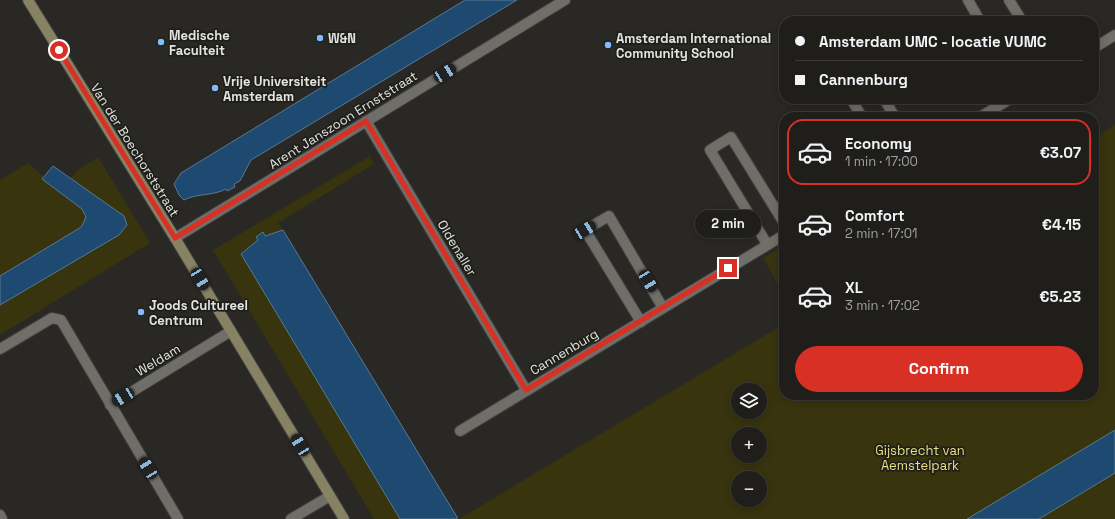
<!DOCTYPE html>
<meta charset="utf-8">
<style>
:root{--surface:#1f1e1b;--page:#272724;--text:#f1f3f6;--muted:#a1a2a3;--line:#3c3c3a;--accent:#d93025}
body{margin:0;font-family:"Space Grotesk",sans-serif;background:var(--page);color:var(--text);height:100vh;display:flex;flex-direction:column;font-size:15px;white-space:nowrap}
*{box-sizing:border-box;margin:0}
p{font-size:13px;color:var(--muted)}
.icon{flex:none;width:22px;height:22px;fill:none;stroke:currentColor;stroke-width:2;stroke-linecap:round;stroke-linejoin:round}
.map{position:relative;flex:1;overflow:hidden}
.details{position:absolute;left:779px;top:112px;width:320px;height:288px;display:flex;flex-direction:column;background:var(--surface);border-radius:16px;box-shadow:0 2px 10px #0003,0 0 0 1px var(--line)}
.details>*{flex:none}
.top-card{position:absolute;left:779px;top:16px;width:320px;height:88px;border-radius:16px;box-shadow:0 2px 10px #0003,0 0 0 1px var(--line);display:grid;align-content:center;height:88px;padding:0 16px;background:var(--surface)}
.controls{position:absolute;left:731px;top:383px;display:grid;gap:8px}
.controls a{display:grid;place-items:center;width:36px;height:36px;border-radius:50%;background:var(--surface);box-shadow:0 2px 10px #0003,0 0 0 1px var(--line);font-size:20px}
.end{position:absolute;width:18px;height:18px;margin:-9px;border:5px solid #d93025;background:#fff;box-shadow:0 0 0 2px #fff}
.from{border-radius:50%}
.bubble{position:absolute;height:28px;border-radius:14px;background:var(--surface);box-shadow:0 2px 10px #0003,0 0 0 1px var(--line);font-size:13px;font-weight:700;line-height:28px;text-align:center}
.car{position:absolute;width:12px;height:24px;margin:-12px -6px;border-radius:5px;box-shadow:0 0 3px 1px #0007;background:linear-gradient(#222 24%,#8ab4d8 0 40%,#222 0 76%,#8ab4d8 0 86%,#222 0)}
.top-card b{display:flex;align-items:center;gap:14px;height:38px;font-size:15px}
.top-card b+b{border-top:1px solid var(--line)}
.top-card i{width:10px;height:10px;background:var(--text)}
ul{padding:7px 0 0;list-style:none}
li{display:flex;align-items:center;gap:12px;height:66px;margin:0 8px 6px;padding:0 8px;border:2px solid transparent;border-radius:16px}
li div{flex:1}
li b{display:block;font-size:15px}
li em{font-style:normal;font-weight:700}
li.selected{border-color:var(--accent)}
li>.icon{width:36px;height:36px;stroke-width:1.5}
.button{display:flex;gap:8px;margin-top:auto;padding:8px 16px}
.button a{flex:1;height:46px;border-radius:24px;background:var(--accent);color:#fff;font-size:16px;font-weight:700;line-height:46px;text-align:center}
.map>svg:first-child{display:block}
.green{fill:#38340e;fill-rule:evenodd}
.water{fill:#1e4a72;stroke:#597893}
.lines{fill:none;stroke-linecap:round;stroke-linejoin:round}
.street-casing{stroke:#444340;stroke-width:12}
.secondary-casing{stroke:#444340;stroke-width:12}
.street{stroke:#6f6e69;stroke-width:10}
.secondary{stroke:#868263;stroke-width:10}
.route{stroke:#d93025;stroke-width:5}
.poi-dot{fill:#80bdfa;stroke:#1f1f1a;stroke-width:1.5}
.labels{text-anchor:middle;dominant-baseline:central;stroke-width:3.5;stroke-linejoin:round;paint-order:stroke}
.poi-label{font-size:13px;font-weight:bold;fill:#e3e3e0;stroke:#1f1f1a;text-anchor:start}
.street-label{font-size:13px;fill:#e3e3e0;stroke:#1f1f1a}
.park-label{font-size:13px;fill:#e8df84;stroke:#1f1f1a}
</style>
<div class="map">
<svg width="1115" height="519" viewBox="0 0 1115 519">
<rect width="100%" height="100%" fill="#292824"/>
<path class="green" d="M1115,125v394h-656l325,-195v71h310v-257zM738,390h22v22h-22zM738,434h22v22h-22zM738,478h22v22h-22z
M370,156l4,8 -96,59 5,7 -18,6 -2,-3 -6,4 1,3 -17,14 159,265h-26l-161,-269z
M98,157l52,86 -150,92v-30l125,-75 -1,-14 -54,-37 8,-9z
M28,163l27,23 42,23 -3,20 -94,57v-106z
M778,249l6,10v36l-21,-37z"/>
<path class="water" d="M465,0h52l-266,160 -11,21 -6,3 1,3 -8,4 -1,-2c-13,7 -28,4 -42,11l-5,-5 -5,-11 7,-11z
M53,166l71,50 3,9 -8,10 -119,70v-29l78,-47 4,-3 4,-9 -4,-8 -40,-30z
M283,230l174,287v2h-57l-159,-265 17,-14 -2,-3 7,-5 2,4z
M1115,430v43l-76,46h-72z"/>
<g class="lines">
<g class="street-casing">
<path id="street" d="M968,0l12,21
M1009,0l13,21
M1094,48l21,-13
M851,99l11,18
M884,99l11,18
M980,117l30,-18
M366,121l160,269
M175,238l390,-238
M767,244l-57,-94 21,-13 53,86
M641,322l-56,-92 24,-14 54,92
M0,349l52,-31 9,2 117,199
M110,405l121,-74
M460,431l324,-196
M0,515l2,4
M291,519l39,-23"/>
</g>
<g class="secondary-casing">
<path id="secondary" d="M28,0l147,238 169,281"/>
</g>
<use href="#street" class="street"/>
<use href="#secondary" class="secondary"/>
</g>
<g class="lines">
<path class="route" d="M59,50l116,188 191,-117 160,269 202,-122"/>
</g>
<g class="poi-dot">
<circle cx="320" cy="38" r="4"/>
<circle cx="161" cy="42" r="4"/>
<circle cx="608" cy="45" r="4"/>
<circle cx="215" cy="88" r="4"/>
<circle cx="141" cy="312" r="4"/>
</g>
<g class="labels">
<g class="poi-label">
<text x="169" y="35">Medische<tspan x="169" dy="15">Faculteit</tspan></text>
<text x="328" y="38">W&amp;N</text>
<text x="616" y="38">Amsterdam International<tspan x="616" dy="15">Community School</tspan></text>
<text x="223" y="81">Vrije Universiteit<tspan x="223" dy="15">Amsterdam</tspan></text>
<text x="149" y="305">Joods Cultureel<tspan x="149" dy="15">Centrum</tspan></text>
</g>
<g class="street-label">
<text transform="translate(343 120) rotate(-32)">Arent Janszoon Ernststraat</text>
<text transform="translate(135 150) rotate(58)">Van der Boechorststraat</text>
<text transform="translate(457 248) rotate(59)">Oldenaller</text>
<text transform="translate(564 352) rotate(-31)">Cannenburg</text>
<text transform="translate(158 360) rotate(-31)">Weldam</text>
</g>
<g class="park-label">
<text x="920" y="450">Gijsbrecht van<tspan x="920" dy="15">Aemstelpark</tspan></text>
</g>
</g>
</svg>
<div class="controls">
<a><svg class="icon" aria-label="layers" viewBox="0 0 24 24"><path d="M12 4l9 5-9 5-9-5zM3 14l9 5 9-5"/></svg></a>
<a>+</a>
<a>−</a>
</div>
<i class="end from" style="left:59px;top:50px"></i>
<i class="end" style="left:728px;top:268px"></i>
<div class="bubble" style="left:695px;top:210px;width:66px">2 min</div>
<i class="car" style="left:445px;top:73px;rotate:59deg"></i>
<i class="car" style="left:585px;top:230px;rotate:59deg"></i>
<i class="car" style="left:200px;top:279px;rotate:149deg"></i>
<i class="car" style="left:648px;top:281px;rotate:149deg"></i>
<i class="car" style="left:123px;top:397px;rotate:239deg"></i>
<i class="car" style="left:300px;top:445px;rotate:329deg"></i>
<i class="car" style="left:148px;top:468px;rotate:329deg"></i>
<div class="top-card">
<b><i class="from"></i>Amsterdam UMC - locatie VUMC</b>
<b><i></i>Cannenburg</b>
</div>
<section class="details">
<ul>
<li class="selected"><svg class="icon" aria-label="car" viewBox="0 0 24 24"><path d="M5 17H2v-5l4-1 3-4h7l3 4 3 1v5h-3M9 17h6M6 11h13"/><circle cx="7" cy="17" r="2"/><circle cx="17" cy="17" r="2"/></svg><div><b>Economy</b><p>1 min · 17:00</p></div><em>€3.07</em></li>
<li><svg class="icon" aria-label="car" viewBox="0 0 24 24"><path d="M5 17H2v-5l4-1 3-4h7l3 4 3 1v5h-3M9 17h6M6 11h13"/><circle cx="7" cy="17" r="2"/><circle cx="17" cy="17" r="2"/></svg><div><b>Comfort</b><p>2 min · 17:01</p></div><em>€4.15</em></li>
<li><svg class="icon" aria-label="car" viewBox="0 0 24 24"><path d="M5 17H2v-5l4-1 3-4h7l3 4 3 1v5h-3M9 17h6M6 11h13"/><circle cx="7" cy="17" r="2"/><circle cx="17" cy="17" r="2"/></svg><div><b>XL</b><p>3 min · 17:02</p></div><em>€5.23</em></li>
</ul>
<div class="button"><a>Confirm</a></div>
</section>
</div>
